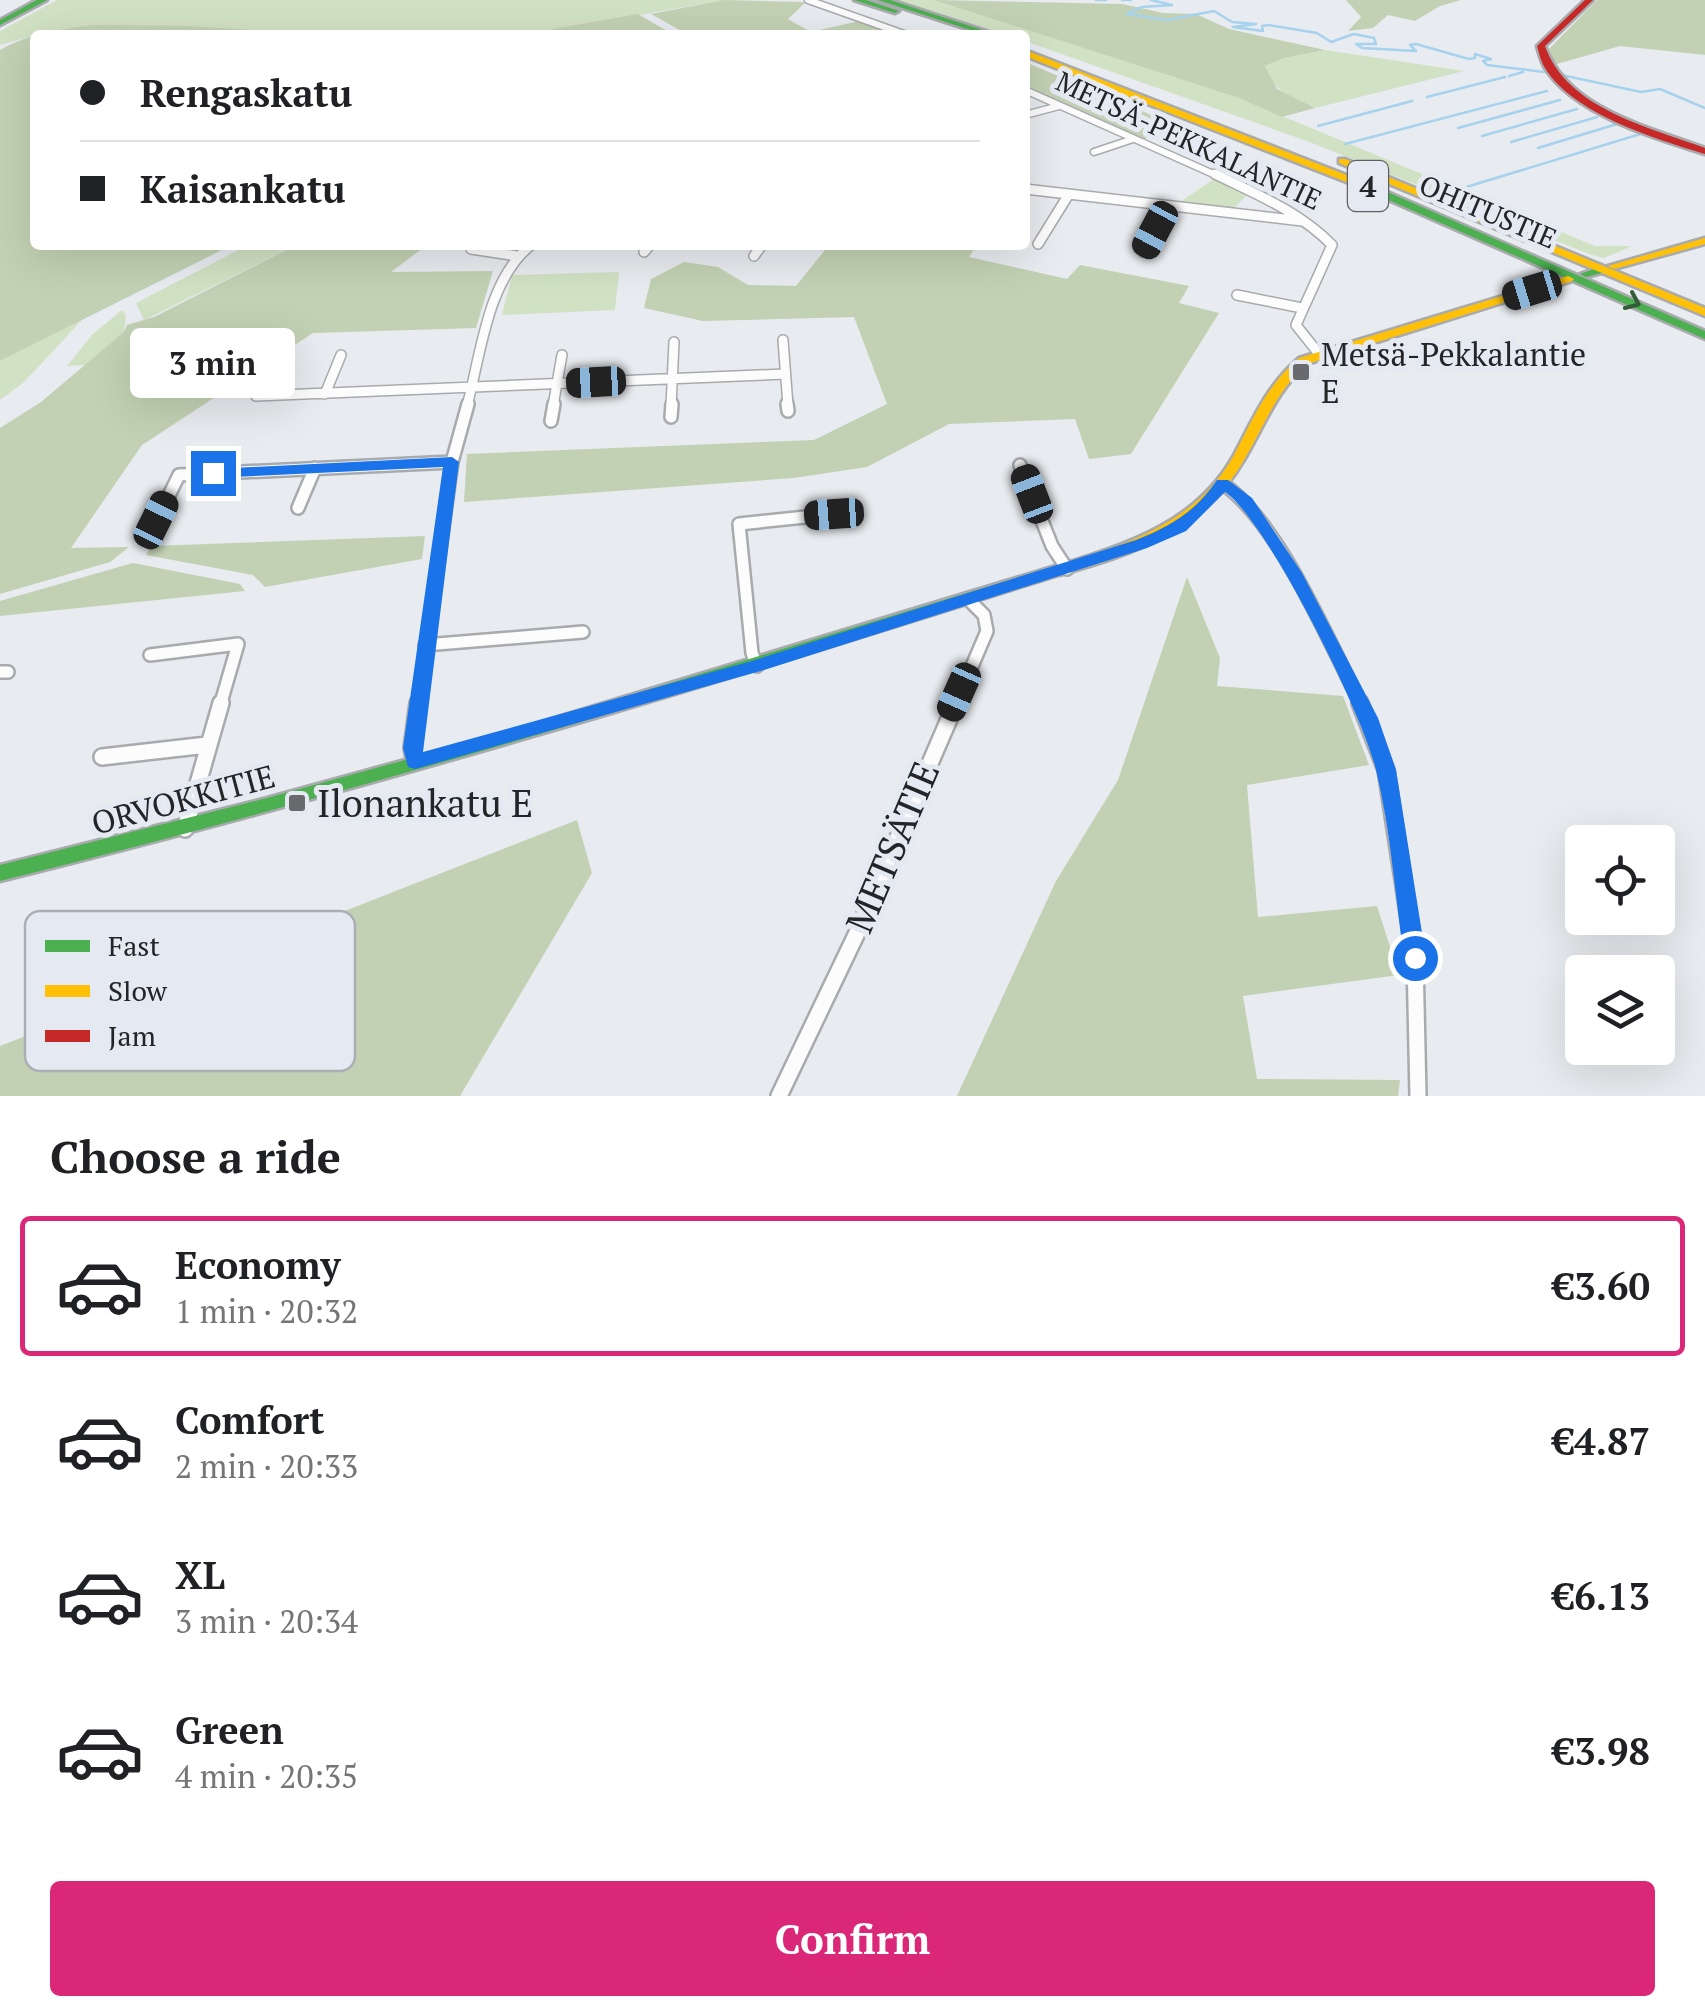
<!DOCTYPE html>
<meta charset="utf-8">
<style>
:root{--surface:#fff;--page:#f6f6f6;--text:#202124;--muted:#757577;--line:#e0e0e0;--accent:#db2777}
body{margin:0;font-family:"PT Serif",serif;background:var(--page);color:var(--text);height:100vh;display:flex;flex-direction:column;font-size:38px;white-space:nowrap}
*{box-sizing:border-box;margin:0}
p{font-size:32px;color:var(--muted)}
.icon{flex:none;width:55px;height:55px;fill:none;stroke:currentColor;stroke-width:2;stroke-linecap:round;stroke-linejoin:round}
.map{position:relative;height:1096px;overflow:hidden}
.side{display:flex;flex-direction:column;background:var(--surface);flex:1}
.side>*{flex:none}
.banner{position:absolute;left:30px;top:30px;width:1000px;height:220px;border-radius:10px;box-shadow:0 10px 40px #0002;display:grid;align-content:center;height:220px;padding:0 50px;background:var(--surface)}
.buttons{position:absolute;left:1565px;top:825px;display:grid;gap:20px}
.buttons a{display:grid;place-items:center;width:110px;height:110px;border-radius:10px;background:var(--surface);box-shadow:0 10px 40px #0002;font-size:50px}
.end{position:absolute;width:45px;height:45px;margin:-22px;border:12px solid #1a73e8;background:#fff;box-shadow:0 0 0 5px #fff}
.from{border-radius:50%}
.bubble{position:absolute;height:70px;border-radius:10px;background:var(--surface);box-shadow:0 10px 40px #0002;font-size:32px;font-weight:700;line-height:70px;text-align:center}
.car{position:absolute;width:30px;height:60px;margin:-30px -15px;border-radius:12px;box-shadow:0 0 8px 2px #0007;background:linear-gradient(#222 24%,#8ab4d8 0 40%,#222 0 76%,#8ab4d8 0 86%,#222 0)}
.banner b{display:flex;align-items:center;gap:35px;height:95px;font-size:38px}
.banner b+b{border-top:2px solid var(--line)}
.banner i{width:25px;height:25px;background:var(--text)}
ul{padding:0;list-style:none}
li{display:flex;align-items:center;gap:30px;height:140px;margin:0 20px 15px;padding:0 30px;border:5px solid transparent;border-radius:10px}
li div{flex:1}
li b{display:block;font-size:38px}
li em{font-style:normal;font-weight:700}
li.on{border-color:var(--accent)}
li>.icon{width:90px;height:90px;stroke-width:1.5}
h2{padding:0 50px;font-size:45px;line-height:120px}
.action{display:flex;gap:20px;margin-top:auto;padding:20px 50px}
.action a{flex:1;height:115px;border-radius:10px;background:var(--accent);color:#fff;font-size:40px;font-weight:700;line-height:115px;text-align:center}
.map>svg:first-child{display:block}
.green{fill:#d1e1c3}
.forest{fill:#c2d1b3}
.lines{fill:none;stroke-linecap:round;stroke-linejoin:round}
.stream{stroke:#a6d2ee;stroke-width:2.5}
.street-far3-casing{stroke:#a8aaad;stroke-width:9}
.street-far2-casing{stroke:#a8aaad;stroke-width:12}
.street-far1-casing{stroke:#a8aaad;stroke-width:16}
.street-casing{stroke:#a8aaad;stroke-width:20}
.fast-casing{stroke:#a8aaad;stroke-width:5}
.slow-casing{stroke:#a8aaad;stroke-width:5}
.jam-casing{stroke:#a8aaad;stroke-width:5}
.street-far3{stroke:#fcfcfd;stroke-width:6}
.street-far2{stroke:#fcfcfd;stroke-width:9}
.street-far1{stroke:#fcfcfd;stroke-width:11}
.street{stroke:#fcfcfd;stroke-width:15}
.fast{fill:#4caf50;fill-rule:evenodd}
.slow{fill:#ffc107;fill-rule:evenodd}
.jam{fill:#c62828;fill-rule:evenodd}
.oneway{stroke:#335c38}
.route{fill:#1a73e8}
.poi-dot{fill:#686a6e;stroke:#e5eaf2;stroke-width:4}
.labels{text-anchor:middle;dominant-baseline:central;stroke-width:10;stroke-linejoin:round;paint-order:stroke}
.far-street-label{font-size:28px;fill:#232528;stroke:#e5eaf2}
.shield{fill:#e5eaf2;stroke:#5d6065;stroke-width:2.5}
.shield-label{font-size:30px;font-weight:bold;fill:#232528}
.poi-label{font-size:32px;fill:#232528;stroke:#e5eaf2;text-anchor:start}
.street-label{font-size:32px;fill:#232528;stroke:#e5eaf2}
.near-poi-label{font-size:38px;fill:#232528;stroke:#e5eaf2;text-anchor:start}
.near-street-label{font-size:38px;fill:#232528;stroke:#e5eaf2}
.key{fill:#e5eaf2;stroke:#abafb5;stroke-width:2.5}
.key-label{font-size:28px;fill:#232528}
</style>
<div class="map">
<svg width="1705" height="1096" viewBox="0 0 1705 1096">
<rect width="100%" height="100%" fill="#e8ebef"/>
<path class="green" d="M57,0h666l-196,35h-188l-148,-9 -152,8 -39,11v-14z
M894,0h41l304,98 356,148h37l-28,12 -15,-4 -282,-113 -282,-100v-6h-17z
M1325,50l139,21 -149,37c-21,-10 -45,-17 -50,-42l19,-8z
M1214,179l34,15 -15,15 -53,-7z
M248,245h48l-152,75 -8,-17z
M619,272l-4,38 -113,5 10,-40z
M122,310l4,5 -2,17 -38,33 -19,1 25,-31z
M82,320l-58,62 -24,18v-39z"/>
<path class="forest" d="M723,0l83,2 -18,17 23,13 48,-11 29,10 -20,4h-179l-38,-21z
M934,0l188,4 41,9 33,1 33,15 96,21 -41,8 -19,8 12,23 38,19 -33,9 -43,-19z
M1346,0h115l-21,6 -25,15 -27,-6 -15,13 -25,3 13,-14z
M1597,0h108v55l-85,-9 -67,19 -7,-13z
M638,14l36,21h-128l7,-6z
M95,25l95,1 149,9h-304v210h197l-232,116v-311c30,-17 61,-21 95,-25z
M1025,62l155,65 -39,13 -116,-54z
M296,245h131l-36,27 102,-1 -17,57 -163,5 -171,112 -71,103 58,-1 -19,15 -110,32v-166l41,-26 83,-70 3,-7 27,-8z
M829,245h148l-8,12 98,22 13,-14 109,21 -10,17 40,10 -88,141 -42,5 -14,-40 -126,5 -82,43 -73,11 -330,24 3,-48 347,-14 73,-36 -33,-87 -151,4 -59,-13 7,-29 33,-17 34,5 30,18 48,1z
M425,536l-3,23 -157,28 -12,-12 -107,-20 5,-9z
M133,563l107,21 5,7 -245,25v-15z
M1187,577l33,81 -3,28 126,10 26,69 -122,20 11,132 119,-11 22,69 -156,21 14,83 143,1 -2,16h-441l99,-215 62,-101z
M577,820l15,53 -132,223h-460v-50z"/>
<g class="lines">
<path class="stream" d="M1096,0h10
M1122,0h9
M1151,0l21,5 -30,2 -15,7 40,6 47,-9 18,11 24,2 -23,3 30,4 -1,-5 7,-1 48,8 14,9 23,-8 20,4 2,6h-20l6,4 54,3 -6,-6 6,-1 53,15 6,-1v-4l16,5 -8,2 4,4 57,7
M1557,74l84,18 19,-3 45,19
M1509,76l14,-4
M1427,97l78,-20
M1318,126l94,-25
M1458,128l102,-28
M1482,136l95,-27
M1511,142l86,-25
M1345,144l202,-53
M1538,148l79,-24
M1463,188l184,-56"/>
<g class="street-far3-casing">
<path id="street-far3" d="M808,0l99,35
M1025,90l195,87
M1025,115l34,-9
M1094,152l39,-13"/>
</g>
<g class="street-far2-casing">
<path id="street-far2" d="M1215,174c41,20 85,38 117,71l-36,80 23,29
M1025,189l277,32
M1038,244l31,-50
M471,249l46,7
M644,252l6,-7
M1143,252l24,-46
M754,256l8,-11
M1237,295l65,13
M783,340l5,66
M325,394l16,-39
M256,396l529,-22
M467,406c14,-52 20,-126 64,-161
M553,406l9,-51
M671,406l3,-64"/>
</g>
<g class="street-far1-casing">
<path id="street-far1" d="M787,404l1,7
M671,417l1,-13
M551,421l3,-17
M1020,465l32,81 15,23
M1222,483c58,40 106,158 140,223
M298,508l17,-40
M157,520l22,-45 273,-13
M425,645l158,-13
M150,655l88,-11 -18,62
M757,666l-5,-13 -13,-129 95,-10
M0,672h8
M418,706l34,-244 16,-58
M955,706l32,-75 -3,-16 -15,-15"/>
</g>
<g class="street-casing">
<path id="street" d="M1360,703l26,67 29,188 3,138
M102,757l105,-12
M415,762l-3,-14 6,-45
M185,829l36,-126
M779,1096l77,-161 100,-232"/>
</g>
<g class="fast-casing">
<path id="fast" d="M37,0h10l-47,25v-5z
M854,0h12l33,11 -4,2z
M878,0h12l108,35h-12z
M1359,183h8l338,148v8l-346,-152z
M1597,268l4,1v4l-15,4 -6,-3z
M1059,565l8,5 -3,3c-352,112 -705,219 -1064,308v-16l267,-67 265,-73z"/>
</g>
<g class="slow-casing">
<path id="slow" d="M1025,50l342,133 1,2 -9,2 -334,-131z
M1339,159h6l360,149v8l-366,-153z
M1705,238v6l-91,25 -6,-3z
M1568,276l6,3 -2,2 -265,83c-31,27 -42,61 -63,96 -41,71 -110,94 -185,115l-8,-5 3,-3c70,-22 142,-43 180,-112 19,-36 33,-70 65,-97z"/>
</g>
<g class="jam-casing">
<path id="jam" d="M1585,0h8l-48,46c22,63 104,81 160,102v6c-49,-15 -132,-40 -160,-86 -4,-6 -6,-15 -8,-22z"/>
</g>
<use href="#street-far3" class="street-far3"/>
<use href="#street-far2" class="street-far2"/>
<use href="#street-far1" class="street-far1"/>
<use href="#street" class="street"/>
<use href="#fast" class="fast"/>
<use href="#slow" class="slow"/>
<use href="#jam" class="jam"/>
</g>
<defs><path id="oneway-chevron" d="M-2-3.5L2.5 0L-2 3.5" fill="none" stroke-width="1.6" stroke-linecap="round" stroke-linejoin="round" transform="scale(2.5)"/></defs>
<use class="oneway" href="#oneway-chevron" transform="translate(1633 302) rotate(24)"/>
<path class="route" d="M452,457l7,5 -36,290 329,-91 384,-121c35,-14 59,-28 81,-60h11l24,18 50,75 76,145 18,52 30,188 -3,7h-16l-3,-7c-9,-62 -13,-127 -28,-188 -12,-54 -109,-250 -151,-278l-39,39 -39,17 -383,122 -349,99 -7,-2 -5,-19 40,-281 -230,11 -8,-5 8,-4z"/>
<g class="poi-dot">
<rect x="1291" y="362" width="20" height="20" rx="5"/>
<rect x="287" y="793" width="20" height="20" rx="5"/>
</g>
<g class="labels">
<g class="far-street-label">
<text transform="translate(1189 140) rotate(25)">METSÄ-PEKKALANTIE</text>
<text transform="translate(1488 211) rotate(23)">OHITUSTIE</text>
</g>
<rect class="shield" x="1348" y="161" width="40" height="50" rx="8"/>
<g class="shield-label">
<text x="1368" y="186">4</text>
</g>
<g class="poi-label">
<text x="1321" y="354">Metsä-Pekkalantie<tspan x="1321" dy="37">E</tspan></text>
</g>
<g class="street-label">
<text transform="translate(183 799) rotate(-15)">ORVOKKITIE</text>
</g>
<g class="near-poi-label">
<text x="317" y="803">Ilonankatu E</text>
</g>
<g class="near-street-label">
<text transform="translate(892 847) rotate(-67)">METSÄTIE</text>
</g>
</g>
<rect x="25" y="911" width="330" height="160" rx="15" class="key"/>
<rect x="45" y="940" width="45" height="12" fill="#4caf50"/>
<rect x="45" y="985" width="45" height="12" fill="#ffc107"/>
<rect x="45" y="1030" width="45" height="12" fill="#c62828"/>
<g class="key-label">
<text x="108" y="956">Fast</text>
<text x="108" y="1001">Slow</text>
<text x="108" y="1046">Jam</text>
</g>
</svg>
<div class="buttons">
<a><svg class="icon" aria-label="locate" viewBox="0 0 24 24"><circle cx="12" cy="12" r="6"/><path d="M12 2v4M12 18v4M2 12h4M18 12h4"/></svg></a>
<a><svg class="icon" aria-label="layers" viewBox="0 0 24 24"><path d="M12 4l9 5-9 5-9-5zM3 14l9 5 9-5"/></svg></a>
</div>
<i class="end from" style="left:1415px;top:958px"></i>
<i class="end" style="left:213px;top:473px"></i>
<div class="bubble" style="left:130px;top:328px;width:165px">3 min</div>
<i class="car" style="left:1155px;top:230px;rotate:208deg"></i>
<i class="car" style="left:1532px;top:290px;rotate:253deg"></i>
<i class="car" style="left:596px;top:382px;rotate:267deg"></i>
<i class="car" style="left:1032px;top:494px;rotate:339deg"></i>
<i class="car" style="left:834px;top:514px;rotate:266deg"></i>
<i class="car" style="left:156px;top:520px;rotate:26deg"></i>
<i class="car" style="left:959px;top:692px;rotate:204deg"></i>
<div class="banner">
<b><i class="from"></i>Rengaskatu</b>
<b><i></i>Kaisankatu</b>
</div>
</div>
<section class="side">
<h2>Choose a ride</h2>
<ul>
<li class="on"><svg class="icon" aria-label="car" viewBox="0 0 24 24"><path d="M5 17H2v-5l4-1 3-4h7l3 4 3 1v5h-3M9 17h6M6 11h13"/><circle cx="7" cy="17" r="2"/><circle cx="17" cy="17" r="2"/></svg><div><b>Economy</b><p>1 min · 20:32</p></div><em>€3.60</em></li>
<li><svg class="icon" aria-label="car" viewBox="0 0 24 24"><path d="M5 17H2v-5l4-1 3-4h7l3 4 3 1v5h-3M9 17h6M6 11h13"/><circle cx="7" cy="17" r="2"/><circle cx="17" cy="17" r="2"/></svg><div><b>Comfort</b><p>2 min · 20:33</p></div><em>€4.87</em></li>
<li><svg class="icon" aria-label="car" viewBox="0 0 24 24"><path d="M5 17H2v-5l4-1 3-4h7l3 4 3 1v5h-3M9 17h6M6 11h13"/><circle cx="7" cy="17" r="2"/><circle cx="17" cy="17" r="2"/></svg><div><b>XL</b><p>3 min · 20:34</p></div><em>€6.13</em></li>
<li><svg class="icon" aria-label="car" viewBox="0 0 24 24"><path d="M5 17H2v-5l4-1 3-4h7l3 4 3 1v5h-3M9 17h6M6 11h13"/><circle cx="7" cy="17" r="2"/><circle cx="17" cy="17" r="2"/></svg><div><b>Green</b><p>4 min · 20:35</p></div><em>€3.98</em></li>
</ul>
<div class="action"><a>Confirm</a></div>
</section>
